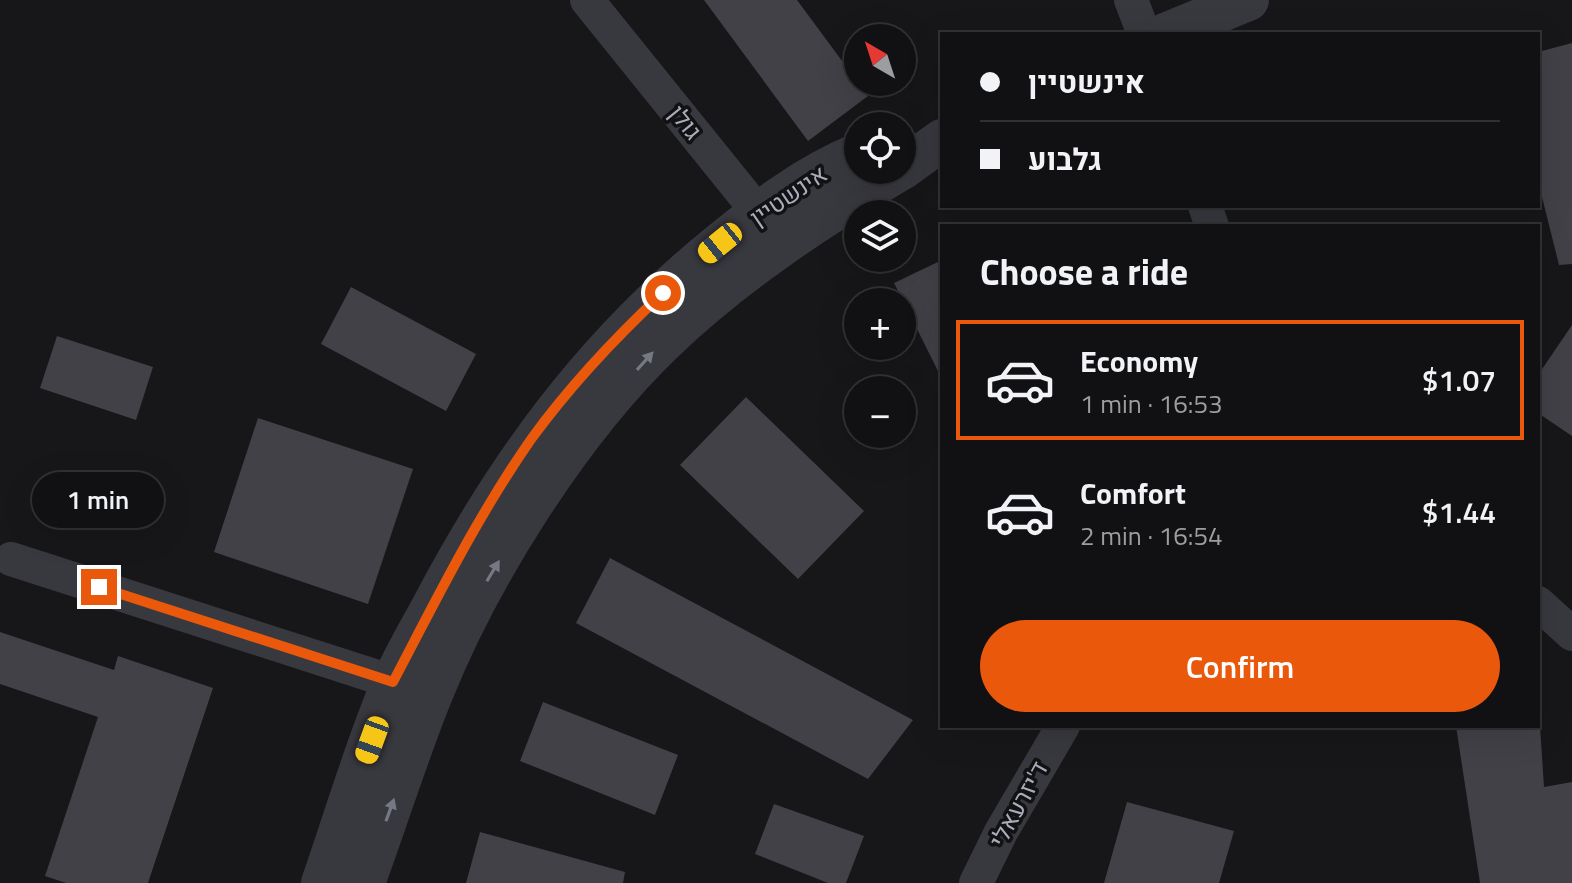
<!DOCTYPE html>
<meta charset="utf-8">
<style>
:root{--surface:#111113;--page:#1a1a1c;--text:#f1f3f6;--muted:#9c9da0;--line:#303133;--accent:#ea580c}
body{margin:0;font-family:"Titillium Web",Heebo,sans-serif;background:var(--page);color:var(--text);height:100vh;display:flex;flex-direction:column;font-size:30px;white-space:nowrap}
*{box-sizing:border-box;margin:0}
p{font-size:26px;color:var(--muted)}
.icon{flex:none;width:44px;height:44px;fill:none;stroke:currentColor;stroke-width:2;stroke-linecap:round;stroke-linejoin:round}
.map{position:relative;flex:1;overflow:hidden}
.sheet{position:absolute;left:940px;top:224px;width:600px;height:504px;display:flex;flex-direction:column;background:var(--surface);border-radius:0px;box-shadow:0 8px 32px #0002,0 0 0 2px var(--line)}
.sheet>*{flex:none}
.hud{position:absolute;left:940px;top:32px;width:600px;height:176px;border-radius:0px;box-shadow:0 8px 32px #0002,0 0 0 2px var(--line);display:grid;align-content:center;height:176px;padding:0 40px;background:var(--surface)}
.needle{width:52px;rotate:321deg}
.buttons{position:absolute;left:844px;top:24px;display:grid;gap:16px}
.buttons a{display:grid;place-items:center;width:72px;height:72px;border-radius:50%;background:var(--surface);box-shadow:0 8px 32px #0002,0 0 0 2px var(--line);font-size:40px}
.end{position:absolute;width:36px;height:36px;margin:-18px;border:10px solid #ea580c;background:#fff;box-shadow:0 0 0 4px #fff}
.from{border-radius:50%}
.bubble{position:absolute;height:56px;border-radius:28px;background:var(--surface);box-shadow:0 8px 32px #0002,0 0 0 2px var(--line);font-size:26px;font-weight:600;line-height:56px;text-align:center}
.car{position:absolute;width:24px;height:48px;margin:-24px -12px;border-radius:10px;box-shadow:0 0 6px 2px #0007;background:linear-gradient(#f5c518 24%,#345 0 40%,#f5c518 0 76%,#345 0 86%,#f5c518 0)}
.hud b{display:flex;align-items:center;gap:28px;height:76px;font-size:30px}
.hud b+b{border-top:2px solid var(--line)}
.hud i{width:20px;height:20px;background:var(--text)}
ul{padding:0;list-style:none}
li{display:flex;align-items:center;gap:24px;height:120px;margin:0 16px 12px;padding:0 24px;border:4px solid transparent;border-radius:0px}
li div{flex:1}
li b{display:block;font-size:30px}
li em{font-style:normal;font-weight:600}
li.selected{border-color:var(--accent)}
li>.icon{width:72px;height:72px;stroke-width:1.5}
h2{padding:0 40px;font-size:36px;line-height:96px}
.primary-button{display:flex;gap:16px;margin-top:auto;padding:16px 40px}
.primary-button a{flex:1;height:92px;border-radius:48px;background:var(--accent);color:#fff;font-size:32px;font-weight:600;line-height:92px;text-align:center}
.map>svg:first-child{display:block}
.building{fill:#414147}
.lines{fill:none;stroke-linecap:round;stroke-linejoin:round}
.minor{stroke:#38383f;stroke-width:34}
.tertiary{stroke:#38383f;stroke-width:42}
.oneway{fill:#767883}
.route{stroke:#ea580c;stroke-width:10}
.labels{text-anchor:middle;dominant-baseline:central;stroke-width:7;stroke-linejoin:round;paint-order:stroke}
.street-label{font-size:24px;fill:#a9acba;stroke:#121215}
</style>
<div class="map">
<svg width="1572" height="883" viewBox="0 0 1572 883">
<rect width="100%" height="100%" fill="#171719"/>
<path class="building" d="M704,0h93l71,96 -60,45z
M1572,43v221l-13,1 -21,-84v-129z
M942,260v119l-48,-96z
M351,287l125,67 -30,57 -125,-67z
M1572,325v111l-34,-23v-38z
M57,336l96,31 -17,53 -96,-32z
M746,397l118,114 -66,68 -118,-114z
M258,418l155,51 -45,135 -154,-52z
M610,558l303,162 -45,59 -292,-156z
M0,632l114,38 4,-14 95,32 -65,195h-82l-21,-7 53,-159 -98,-33z
M543,702l135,53 -23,60 -135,-54z
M1456,726h84l4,61 28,-5v101h-92z
M1127,802l107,29 -15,52h-115z
M774,804l90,32 -18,47h-18l-73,-29z
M480,832l145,40 -2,11h-157z"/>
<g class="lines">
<path class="minor" d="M587,0l188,233
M1131,0l13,34
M1205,206l7,20
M11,559l382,123
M1538,603l34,31
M976,883l25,-51 62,-106"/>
<path class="tertiary" d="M1165,34l83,-34
M902,169l40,-29
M322,883c23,-66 43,-135 70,-199 11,-26 26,-51 39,-75 75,-143 161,-261 286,-363 44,-36 88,-70 141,-92
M364,883c23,-63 43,-127 68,-189 48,-120 139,-264 232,-353 70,-67 153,-122 236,-171"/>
</g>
<defs><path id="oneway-solid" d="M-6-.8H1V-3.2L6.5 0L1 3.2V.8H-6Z" transform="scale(2)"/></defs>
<g class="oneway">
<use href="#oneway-solid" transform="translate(645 361) rotate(-48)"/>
<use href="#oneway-solid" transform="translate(493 571) rotate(-59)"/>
<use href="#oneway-solid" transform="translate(390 810) rotate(-70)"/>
</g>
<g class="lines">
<path class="route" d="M99,587l294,95c43,-82 85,-167 139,-244 38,-52 84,-101 131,-145"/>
</g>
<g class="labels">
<g class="street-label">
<text transform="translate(686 122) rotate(51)">גולן</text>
<text transform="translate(788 195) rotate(-34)">אינשטיין</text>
<text transform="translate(1018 804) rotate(-61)">ד'יזרעאלי</text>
</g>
</g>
</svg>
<div class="buttons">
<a><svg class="needle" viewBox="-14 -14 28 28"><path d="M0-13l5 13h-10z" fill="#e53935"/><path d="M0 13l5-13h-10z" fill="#9c9da0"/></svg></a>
<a><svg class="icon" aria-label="locate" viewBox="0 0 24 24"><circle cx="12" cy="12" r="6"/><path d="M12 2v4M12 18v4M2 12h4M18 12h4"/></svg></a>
<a><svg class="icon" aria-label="layers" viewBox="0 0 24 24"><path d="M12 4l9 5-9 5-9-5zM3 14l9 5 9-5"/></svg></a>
<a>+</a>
<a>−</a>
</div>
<i class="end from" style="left:663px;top:293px"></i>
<i class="end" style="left:99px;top:587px"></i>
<div class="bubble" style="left:32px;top:472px;width:132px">1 min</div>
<i class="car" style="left:720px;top:243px;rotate:231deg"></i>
<i class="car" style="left:372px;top:740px;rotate:200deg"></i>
<div class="hud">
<b><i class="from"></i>אינשטיין</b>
<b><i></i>גלבוע</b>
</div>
<section class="sheet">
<h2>Choose a ride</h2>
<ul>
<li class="selected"><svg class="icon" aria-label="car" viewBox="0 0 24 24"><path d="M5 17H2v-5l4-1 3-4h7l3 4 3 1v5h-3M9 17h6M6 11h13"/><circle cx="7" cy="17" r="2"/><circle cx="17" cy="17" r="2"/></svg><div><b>Economy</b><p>1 min · 16:53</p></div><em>$1.07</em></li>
<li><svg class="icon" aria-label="car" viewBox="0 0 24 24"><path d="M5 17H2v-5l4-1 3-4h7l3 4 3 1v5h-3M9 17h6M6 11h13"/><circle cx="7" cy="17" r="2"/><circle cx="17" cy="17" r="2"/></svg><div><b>Comfort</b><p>2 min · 16:54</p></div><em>$1.44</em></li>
</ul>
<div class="primary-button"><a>Confirm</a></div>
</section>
</div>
